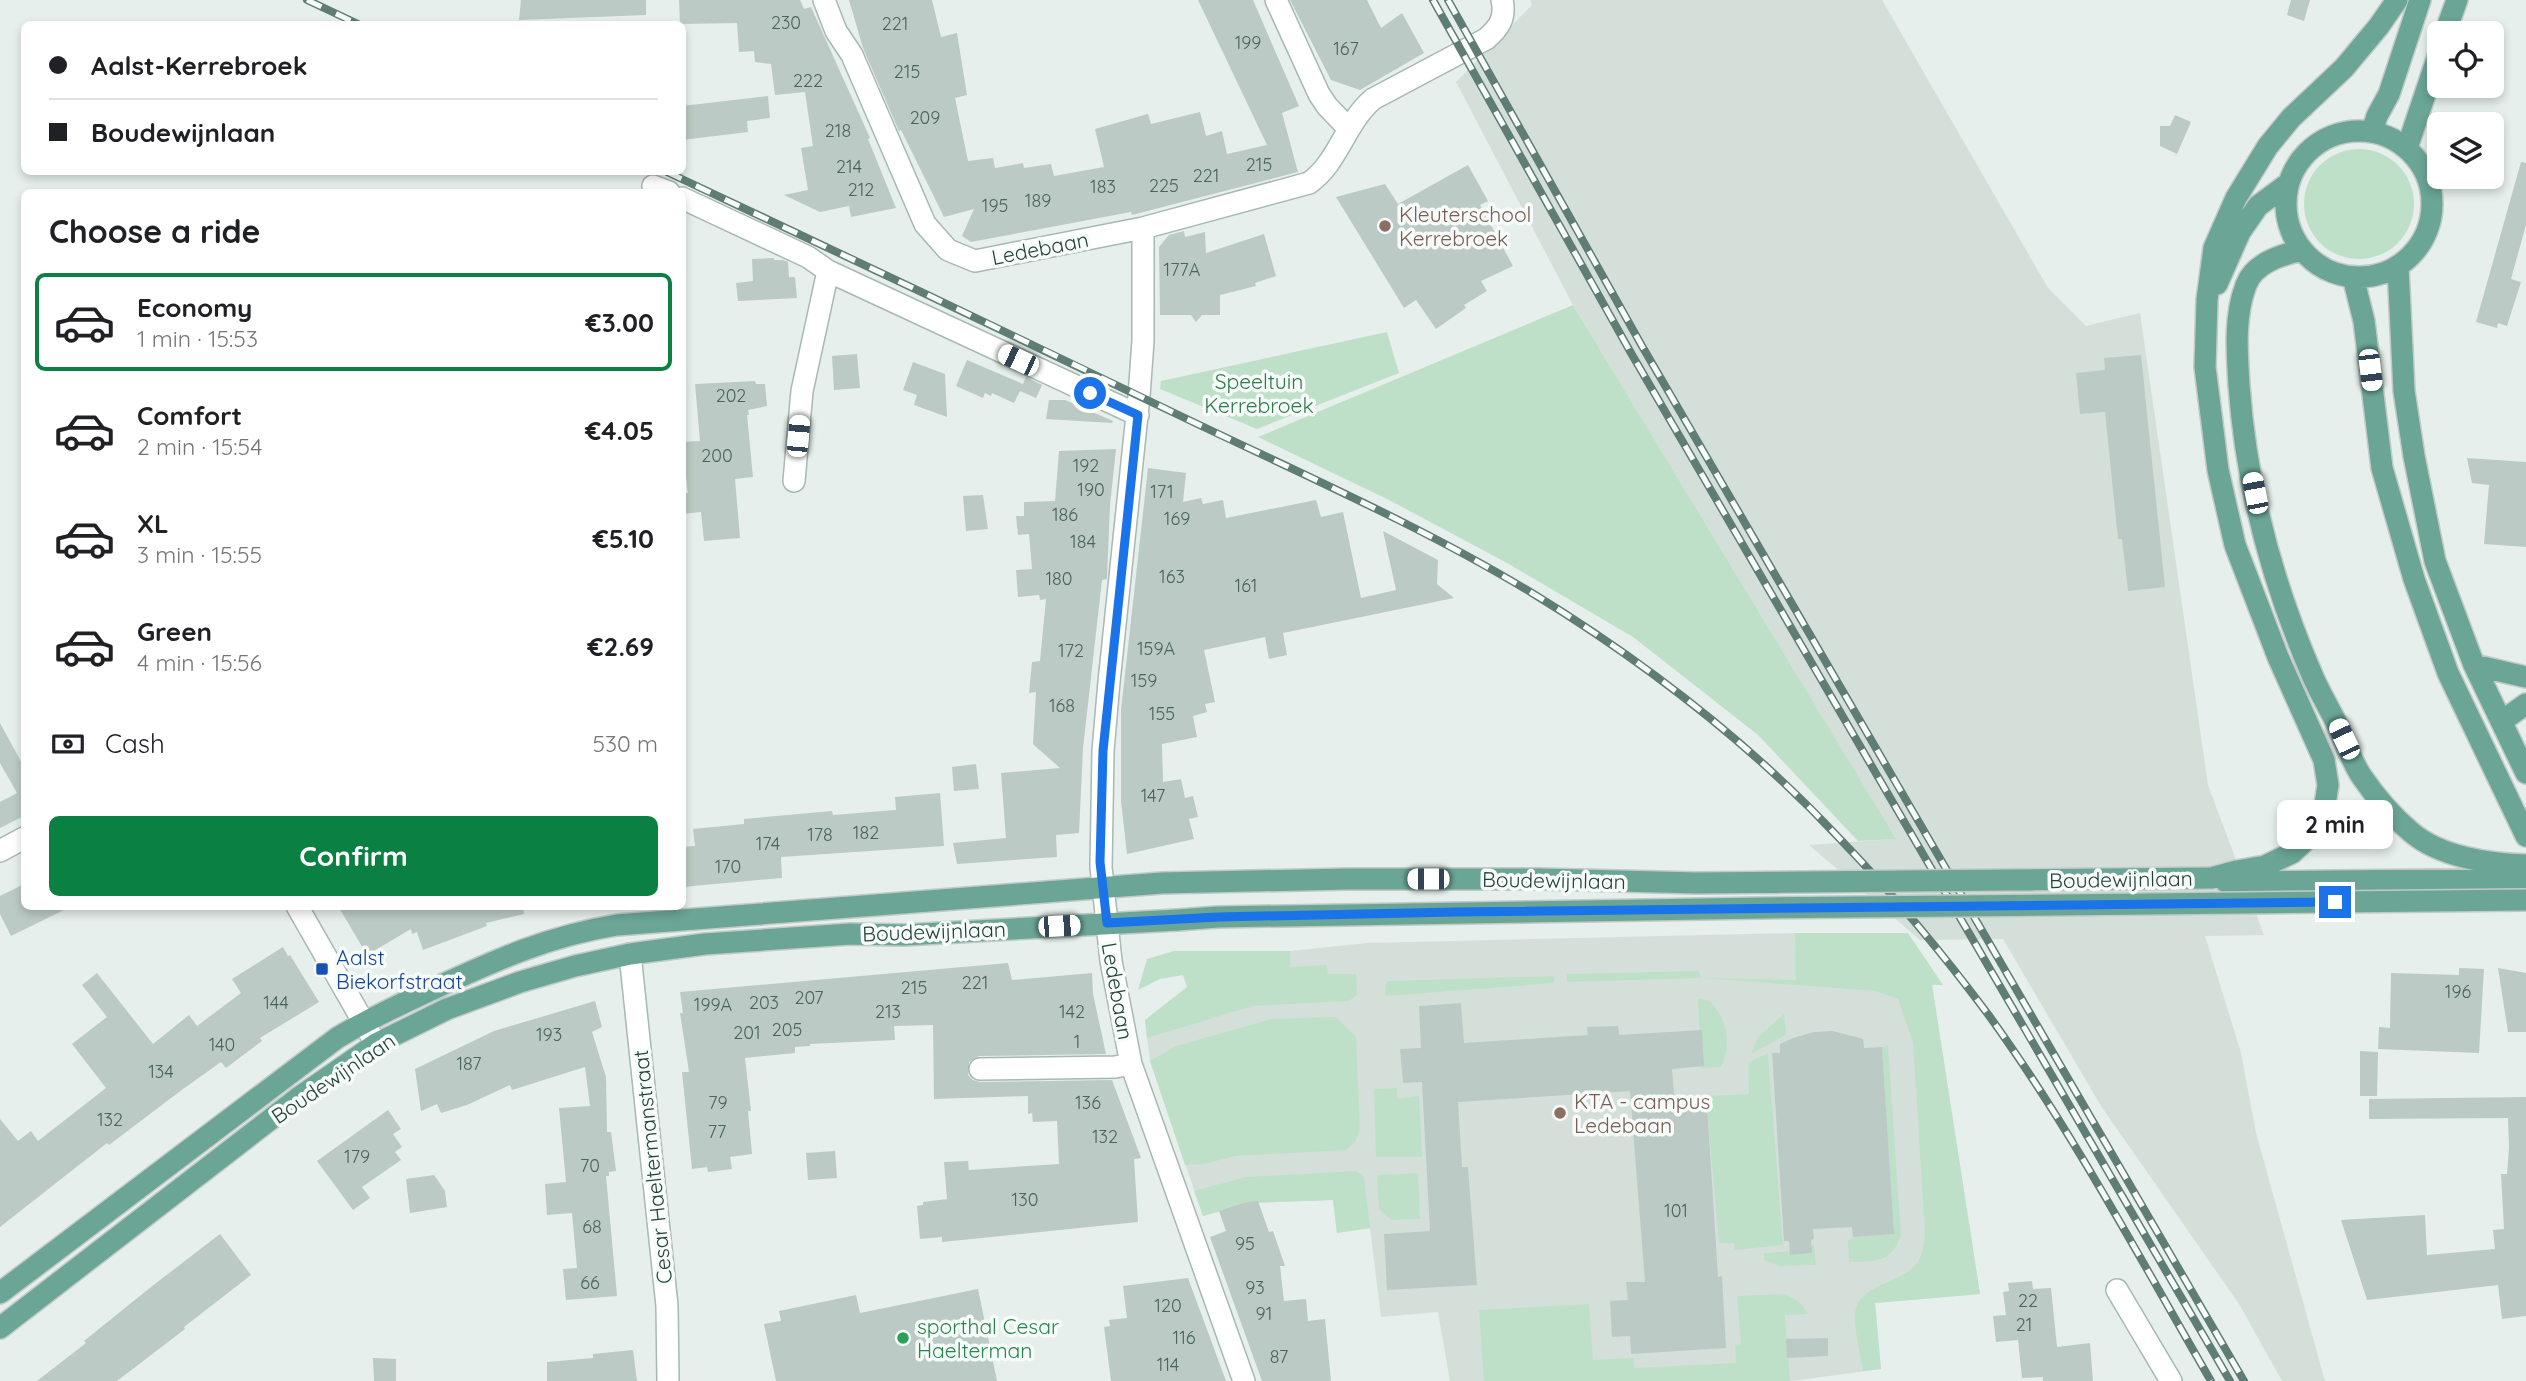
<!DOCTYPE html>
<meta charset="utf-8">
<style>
:root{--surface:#fff;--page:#f2f2f2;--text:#202124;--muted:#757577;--line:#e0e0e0;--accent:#0b8043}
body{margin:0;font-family:Quicksand,sans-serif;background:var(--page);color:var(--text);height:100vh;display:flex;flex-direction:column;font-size:26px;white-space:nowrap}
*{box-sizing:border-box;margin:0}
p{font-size:23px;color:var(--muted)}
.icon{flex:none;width:38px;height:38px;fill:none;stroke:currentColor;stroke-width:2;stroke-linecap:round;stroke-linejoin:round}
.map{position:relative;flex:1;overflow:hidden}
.panel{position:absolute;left:21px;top:189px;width:665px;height:721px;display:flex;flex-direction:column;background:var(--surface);border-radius:10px;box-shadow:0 4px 10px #0003}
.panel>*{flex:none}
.top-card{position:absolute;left:21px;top:21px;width:665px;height:154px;border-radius:10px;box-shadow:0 4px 10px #0003;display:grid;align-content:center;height:154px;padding:0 28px;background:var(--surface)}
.controls{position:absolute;left:2427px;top:21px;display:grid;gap:14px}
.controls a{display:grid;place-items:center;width:77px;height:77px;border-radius:10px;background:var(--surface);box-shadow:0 4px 10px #0003;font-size:35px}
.end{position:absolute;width:32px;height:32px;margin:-16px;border:9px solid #1a73e8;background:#fff;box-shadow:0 0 0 4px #fff}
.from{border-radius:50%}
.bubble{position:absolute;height:49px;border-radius:10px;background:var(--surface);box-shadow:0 4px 10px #0003;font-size:23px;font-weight:800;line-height:49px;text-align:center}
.car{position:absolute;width:21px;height:42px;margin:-21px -10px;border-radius:9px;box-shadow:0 0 5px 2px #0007;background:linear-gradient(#fff 24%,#345 0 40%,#fff 0 76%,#345 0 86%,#fff 0)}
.top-card b{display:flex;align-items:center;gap:24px;height:66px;font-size:26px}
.top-card b+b{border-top:2px solid var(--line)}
.top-card i{width:18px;height:18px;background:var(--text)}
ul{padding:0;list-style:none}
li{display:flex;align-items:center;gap:21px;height:98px;margin:0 14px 10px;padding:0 14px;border:4px solid transparent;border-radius:10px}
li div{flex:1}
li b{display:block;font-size:26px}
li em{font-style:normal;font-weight:800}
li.current{border-color:var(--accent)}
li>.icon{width:63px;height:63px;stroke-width:1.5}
h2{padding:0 28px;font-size:32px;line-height:84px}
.pay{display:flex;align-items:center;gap:18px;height:77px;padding:0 28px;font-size:26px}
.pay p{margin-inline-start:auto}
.action{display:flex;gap:14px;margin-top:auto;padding:14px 28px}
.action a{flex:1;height:80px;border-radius:10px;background:var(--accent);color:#fff;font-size:28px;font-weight:800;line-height:80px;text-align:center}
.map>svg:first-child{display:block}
.built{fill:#d4dfda}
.green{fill:#bfe0c8}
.building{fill:#bbcac4}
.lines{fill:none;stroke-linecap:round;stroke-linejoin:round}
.minor-casing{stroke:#a8b8b2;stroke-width:24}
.major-casing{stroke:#c2cac8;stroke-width:24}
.minor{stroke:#fff;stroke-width:21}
.major{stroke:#6aa596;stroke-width:21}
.rail-casing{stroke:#5f7d75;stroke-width:8}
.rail{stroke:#f7fbf9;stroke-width:5;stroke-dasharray:16;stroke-linecap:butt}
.major-bridge-casing{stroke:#c2cac8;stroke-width:24;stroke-linecap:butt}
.major-bridge{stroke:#6aa596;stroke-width:21}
.route{stroke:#1a73e8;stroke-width:9}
.education-dot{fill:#8d6e63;stroke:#f7fbf9;stroke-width:2.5}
.transit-dot{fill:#1a4fb4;stroke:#f7fbf9;stroke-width:2.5}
.leisure-dot{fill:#2e9e5b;stroke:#f7fbf9;stroke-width:2.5}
.labels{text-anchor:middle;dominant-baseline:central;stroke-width:7;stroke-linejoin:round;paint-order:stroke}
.number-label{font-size:18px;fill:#4a645c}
.education-label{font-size:21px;fill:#785e54;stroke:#f7fbf9;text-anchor:start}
.street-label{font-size:21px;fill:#24423a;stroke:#f7fbf9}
.park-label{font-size:21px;fill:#2d7a4b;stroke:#f7fbf9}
.transit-label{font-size:21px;fill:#164399;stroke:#f7fbf9;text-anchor:start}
.leisure-label{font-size:21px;fill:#27864d;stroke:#f7fbf9;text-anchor:start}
</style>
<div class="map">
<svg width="2526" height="1381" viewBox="0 0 2526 1381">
<rect width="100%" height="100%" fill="#e6efeb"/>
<path class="built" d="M1530,0h352l166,288 38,38 54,-13 68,472 56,150 -59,1 36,117 15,80 69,248h-43l-43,-77 -138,-198 -98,-167 -83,1 -111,-95 86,-6 -322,-534 -117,-223 76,-77z
M1795,933l2,47 135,5 48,309 -105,9 6,66 -89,12h-342l-12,-69 -57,5 -11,-89 -33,5 -4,-33 -84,3 -46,13 -53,-155 -5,-41 145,-53v-16l77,-8z"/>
<path class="green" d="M2304 204a55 55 0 1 1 110 0a55 55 0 1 1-110 0Z
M1573,305l323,534 -38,2 -100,-106 -125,-98 -126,-74 -118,-63 -131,-63z
M1387,332l12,41 -142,56 -97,-40 1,-8z
M1795,933h113l35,52h-11l48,309 -105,9 6,66 -18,2c-2,-13 -10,-48 -8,-59 6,-31 53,-28 65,-54 4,-8 4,-18 5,-27l-12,-189 -15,-43 -22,-8 -175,-13 -134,4v-8l132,-3 2,7 95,2z
M1174,951h116v16l37,-2 1,9h28l1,21 -8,6 -96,5 -106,32 -2,-18 42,-33 -4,-12 -23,4 -22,11 9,-31z
M1554,976v7l-168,13 -1,-11 3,-4z
M1698,998l12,3c18,19 22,43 11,66l-20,1z
M1784,1014l2,21 -35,19 7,-17z
M1336,1017l20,20 4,93 -5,12 -9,8 -110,6 -32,8 -19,1 -35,-104 26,-15 96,-27z
M1888,1046l13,190c-11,28 -26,25 -52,26l-1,-21 5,-4 41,-3 -12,-187z
M1768,1053l15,192 -48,5 -1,-7h-15l-13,-147 43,-2 -1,-31z
M1397,1088v11l22,-3 3,61h-46l-2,-68z
M1356,1171l8,6 6,51 -33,5 -4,-33 -84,3 -46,13 -9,-25 52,-14z
M1418,1173l2,46 -29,1 -12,-11 -2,-34z
M1811,1245h3l2,20 -37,1 -15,-6v-7l26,-2v4l22,-2z
M1783,1294c12,4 19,9 25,20l-23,1 5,66h-306l-5,-71 110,-6 4,56 40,-2 1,10 102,-5 -1,-18 6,-1 -4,-48z"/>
<path class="building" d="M521,0h125v15l-127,5z
M679,0h121l4,9 7,-2 59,131 -2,1 28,69 -45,9 -2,-11 -29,6 -36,-17 24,-5 -7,-42 12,-2 -8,-54 -30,3 -4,-31 -16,-2 -1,-11 -15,1 -2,-29 -57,1z
M849,0h83l9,37 16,-4 10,62 -12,3 13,63 25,-3 2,10 28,-5 1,5 27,-4 3,12 50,-9 -9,-38 53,-15 3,10 49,-12 6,24 16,-5 5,23 40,-9 -69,-145h55l46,106 -17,7 16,59 -166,43 -1,-3 -160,30 -9,-6 12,-27 -30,8 -43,-87 -2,1 -36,-83z
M1290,0h77l14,28 21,-15 22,40 -64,37 -29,-10z
M2291,0h19l-6,21 -17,-6z
M768,96l2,22 -23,3 1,11 -66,8v-34z
M2175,115l16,7 -14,32 -17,-8v-20h10z
M2521,162l5,1v62l-15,54 10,3 -14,44 -9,-3 -1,5 -21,-6z
M1468,165l20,36 -8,4 33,61 -32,15 6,10 -23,14 2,3 -30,21 -20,-29 -12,8 -68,-111 49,-13 13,20z
M1184,231l1,6 20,-5 1,21 58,-19 12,42 -21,7 1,3 -36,9v20h-18l-6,7 -5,-7h-31l-1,-68 10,-12z
M774,258v2h9l5,2 1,15h6l2,21 -59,3 -2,-18 17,-2 -1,-22z
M857,354l3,34 -26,2 -2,-34z
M2141,355l24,232 -37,4 -6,-52h-4l-13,-127 -25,2 -4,-41 29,-3 -1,-12z
M967,360l56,24 3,-7 16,8 -6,13 -16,-7 -6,12 -22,-10 -1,3 -6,-3 -2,5 -27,-12z
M913,362l32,12 2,43 -33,-12 3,-10 -14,-5z
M755,381l1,3h9l2,22 -19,4 1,5h-2l6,62 -18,2 5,59 -36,3 -3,-29 -19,2v-20l6,-1 -6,-51 18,-1 -5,-57z
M1049,400h16l48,21 -1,2 -66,-4z
M1116,449l-6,56 -3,74 -5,1 -19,168 -4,85 -23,2 1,22 -100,7 -4,-21 53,-5 -5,-65 59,-5 -27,-24 3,-52 -7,1 3,-31 8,-1 6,-62 -6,1 -1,-5 -21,2 -2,-27 16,-1 -3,-35 -11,1 -2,-19h8v-14l31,-1 4,-50z
M2467,458l59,4v85l-42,-3 5,-59 -17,-2z
M1148,468l38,5 -3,29 18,-4 2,6 20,-4 3,18 90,-18 5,17 22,-5 18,86 35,-8 -13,-59 55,29 -1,24 17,14 -171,35 4,22 -18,4 -4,-22 -61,13 11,52 -10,2 2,8 -14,4 4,21 -35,7 1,38 18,-3 4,19 8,-2 5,21 -9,2 5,20 -67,15 -6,-53v-91z
M983,495l5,34 -22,2 -3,-35z
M0,723l24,44v49l-24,12v-26l17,-9 -17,-30z
M976,764l3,25 -25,2 -2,-24z
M940,793l4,53 -163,11 1,21 -100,9v-40l13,-1 -2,-17 51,-5v-5l32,-3 56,-5 1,4 63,-5 -1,-13z
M24,884v22h48l-61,30 -11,-22v-18z
M338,906h185l1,8 -38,9 1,3 -64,24 -6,-18 -5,2 -1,-5 -44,26z
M283,947l5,9 2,-1 29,47 -59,36 2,3 -36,27 -5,-6 -38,27 -74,56 -2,-2 -107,84v-108l18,22 13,-10 7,10 68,-53 -34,-44 35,-27 -25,-32 15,-12 56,71 36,-29 8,11 44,-33 -9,-14z
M1008,963l4,17 80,-7 1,21 13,60 -127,2 -10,6 -1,13 5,5 7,2 132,-2 29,78 -7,1 4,63 -196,20v-5l-22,2 -3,-33 6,-1v-3l24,-3 -3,-37 24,-1 1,9 90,-6 -2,-43 -24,1 -1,-9 -4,1v-18l-94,3 -1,-74 -39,1 1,14 -85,4v2l-15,1v6l-50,5 6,53h-3l4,43 -22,3 2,12 -24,3 -1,-5 -15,2 -10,-97h7l-9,-59h3l-3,-21z
M2459,968l25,1 -5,84 -101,-4 1,-22 11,1 1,-55 68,2z
M2498,968l28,5v59h-18z
M595,1001l7,26 -10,5 14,45 1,55h4l5,39 -7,1v4h-3l11,120 -51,4 -3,-31 14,-1 -5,-55 -25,2 -2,-31 21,-2 -7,-74 31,-2 -5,-39 -73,23 -2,-5 -43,20 -26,8 -4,-9 -16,7 -6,-42 79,-38z
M1461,1003l3,40 124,-8 -1,-8 31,-1 1,9 83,-5 2,36 -32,3 3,38 32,-2 11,172 4,-1 4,72 -95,6 -1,-18 -18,1 -2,-36 18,-1 -2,-18h19l-15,-191 -172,11 4,65h6l9,118 -90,5 -3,-56 46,-3 -8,-149 -19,1 -3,-34 21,-1 -2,-42z
M1833,1031l30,8 1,9 18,-1 12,187 -41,3 -1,-10 -39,2 1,10 -3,1 1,13 -22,2 -1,-14h-5l-12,-188h8v-9l13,-6 21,-6z
M2360,1051l18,1 -1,44h-17z
M2526,1097v219l-24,3 -4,-34 -131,15 -26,-80 84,-5 2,40 68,-6 -2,-19 11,-1 -3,-55h6l2,-26 -1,-30 -139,1v-20z
M388,1110l13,19 -8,5 9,13 -7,5 6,8 -39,27 8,11 -17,12 -36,-49z
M835,1151l2,27 -29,2 -2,-27z
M434,1175l11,16 2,16 -37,6 -4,-34z
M1258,1201l11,31 4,-1 12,35h-5l4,35 22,-2 2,22 17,-2 6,62h-69l-52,-144 16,-6 -7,-20 28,-9z
M220,1234l31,41 -67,52 1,2 -68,52h-80l49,-38 -2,-2 67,-54z
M1188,1278l38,103h-115l-7,-54 6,-1 -1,-6 18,-2 -4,-32z
M2032,1281l1,8 18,-1 6,59 33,-4 3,38h-50v-4l-21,1 -4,-38 -22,2 -3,-26 13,-1 -3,-23 6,-1 -1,-8z
M978,1289l19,92h-221l-12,-57 17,-3 -2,-10 77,-16 4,18z
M1828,1338v18l-41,2 -1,-19z
M633,1350l4,31h-90v-19l46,-4v-4z
M373,1358l23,1v22h-22z"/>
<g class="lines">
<g class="minor-casing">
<path id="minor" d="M824,0l12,31 16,24 73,169 23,26 27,11 168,-33 166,-45c29,-20 36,-60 64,-84l113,-60c13,-11 20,-21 16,-39
M1276,0l43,94 8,12 21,22
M653,186l16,6
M682,198l126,59 20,14 310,144
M1143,228v113l-4,55 -30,286 -6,69 -2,116 10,94 20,103 113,317
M794,481l8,-90 26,-120
M0,851l24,-13
M297,906l79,138
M630,954l37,352 1,75
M980,1069l135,-2 16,-3
M2117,1290l54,91"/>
</g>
<g class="major-casing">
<path id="major" d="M2445,33l12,-33
M2286 204a73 73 0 1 1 146 0a73 73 0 1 1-146 0Z
M2372,132l5,-16 12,-22 31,-94
M2407,148l33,-98
M2302,250c-21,5 -48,13 -56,35 -12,31 -9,68 -7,100 7,100 34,200 74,292 7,16 16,31 24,47 8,17 14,37 25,53 13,19 31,40 49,55 29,25 78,32 115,33
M2398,267l6,124 10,65 21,105 39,104 52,108
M2353,277l11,44 18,147 32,111 34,94 78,163
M2217,284l23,-52 18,-26 31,-23
M2474,665l52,12
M2502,721l24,-17
M2211,878l26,-7 28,-5 27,-13 18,-17 14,-25 4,-26 -4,-25 -46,-103 -43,-112 -17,-75 -13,-103 2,-67 7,-52 22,-50 32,-52 23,-28 53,-50 35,-42 18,-26
M2226,882l300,-3
M0,1293l337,-255c31,-19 64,-34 96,-49 63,-29 115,-53 184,-64l545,-42 185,-4h193
M0,1328l298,-230 78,-54 71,-35 73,-27 55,-16 55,-12 75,-10 145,-10 54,1 273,-15"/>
</g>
<use href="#minor" class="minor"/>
<use href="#major" class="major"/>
<g class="rail-casing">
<path id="rail" d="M307,0l51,24
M1433,0l198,353 599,1028
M1448,0l194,346 602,1035
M667,172c174,82 349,164 522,248 115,55 234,107 343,173 113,69 218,150 308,246 54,56 104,116 150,178 83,115 150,242 221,364"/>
</g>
<use href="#rail" class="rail"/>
<g class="major-bridge-casing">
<path id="major-bridge" d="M1540,879l157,4 514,-5
M1177,920l41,-3 544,-9 764,-8"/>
</g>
<use href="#major-bridge" class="major-bridge"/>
</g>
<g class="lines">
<path class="route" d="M1090,393l48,22 -35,336 -3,111 7,61 111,-6 237,-5 880,-10"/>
</g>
<g class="education-dot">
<circle cx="1385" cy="226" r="7"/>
<circle cx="1560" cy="1113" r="7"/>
</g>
<rect class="transit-dot" x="315" y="962" width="14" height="14" rx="3.5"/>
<circle class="leisure-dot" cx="903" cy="1338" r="7"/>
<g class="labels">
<g class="number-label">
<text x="786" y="22">230</text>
<text x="895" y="23">221</text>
<text x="1248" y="42">199</text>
<text x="1346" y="48">167</text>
<text x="907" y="71">215</text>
<text x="808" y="80">222</text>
<text x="925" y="117">209</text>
<text x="838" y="130">218</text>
<text x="1259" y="164">215</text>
<text x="849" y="166">214</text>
<text x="1206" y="175">221</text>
<text x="1164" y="185">225</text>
<text x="1103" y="186">183</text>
<text x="861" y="189">212</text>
<text x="1038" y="200">189</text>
<text x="995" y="205">195</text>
<text x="1182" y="269">177A</text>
<text x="731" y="395">202</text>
<text x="717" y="455">200</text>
<text x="1086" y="465">192</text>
<text x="1091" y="489">190</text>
<text x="1162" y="491">171</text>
<text x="1065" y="514">186</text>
<text x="1177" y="518">169</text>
<text x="1083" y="541">184</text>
<text x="1172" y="576">163</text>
<text x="1059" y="578">180</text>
<text x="1246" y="585">161</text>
<text x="1156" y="648">159A</text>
<text x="1071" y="650">172</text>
<text x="1144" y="680">159</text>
<text x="1062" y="705">168</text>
<text x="1162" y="713">155</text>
<text x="1153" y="795">147</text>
<text x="866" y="832">182</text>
<text x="820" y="834">178</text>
<text x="768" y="843">174</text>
<text x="728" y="866">170</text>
<text x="975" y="982">221</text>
<text x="914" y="987">215</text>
<text x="2458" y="991">196</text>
<text x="809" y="997">207</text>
<text x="276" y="1002">144</text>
<text x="764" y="1002">203</text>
<text x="713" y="1004">199A</text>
<text x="888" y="1011">213</text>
<text x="1072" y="1011">142</text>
<text x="787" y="1029">205</text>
<text x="747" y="1032">201</text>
<text x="549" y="1034">193</text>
<text x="1077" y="1041">1</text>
<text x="222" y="1044">140</text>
<text x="469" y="1063">187</text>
<text x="161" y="1071">134</text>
<text x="718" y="1102">79</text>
<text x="1088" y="1102">136</text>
<text x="110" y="1119">132</text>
<text x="717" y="1131">77</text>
<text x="1105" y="1136">132</text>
<text x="357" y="1156">179</text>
<text x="590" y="1165">70</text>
<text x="1025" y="1199">130</text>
<text x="1676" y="1210">101</text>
<text x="592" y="1226">68</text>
<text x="1245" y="1243">95</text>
<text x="590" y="1282">66</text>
<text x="1255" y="1287">93</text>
<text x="2028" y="1300">22</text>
<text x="1168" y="1305">120</text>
<text x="1264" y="1313">91</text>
<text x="2024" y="1324">21</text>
<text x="1184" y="1337">116</text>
<text x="1279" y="1356">87</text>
<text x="1168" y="1364">114</text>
</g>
<g class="education-label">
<text x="1399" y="214">Kleuterschool<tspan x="1399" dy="24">Kerrebroek</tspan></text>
<text x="1574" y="1101">KTA - campus<tspan x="1574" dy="24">Ledebaan</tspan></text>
</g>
<g class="street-label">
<text transform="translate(1040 248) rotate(-11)">Ledebaan</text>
<text transform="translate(2121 879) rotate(-1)">Boudewijnlaan</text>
<text transform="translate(1554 880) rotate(1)">Boudewijnlaan</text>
<text transform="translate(934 931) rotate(-2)">Boudewijnlaan</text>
<text transform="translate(1118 991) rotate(80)">Ledebaan</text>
<text transform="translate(333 1078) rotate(-34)">Boudewijnlaan</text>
<text transform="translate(652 1167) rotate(-96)">Cesar Haeltermanstraat</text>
</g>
<g class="park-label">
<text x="1259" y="381">Speeltuin<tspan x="1259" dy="24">Kerrebroek</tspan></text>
</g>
<g class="transit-label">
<text x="336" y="957">Aalst<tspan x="336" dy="24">Biekorfstraat</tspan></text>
</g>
<g class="leisure-label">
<text x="917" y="1326">sporthal Cesar<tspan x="917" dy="24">Haelterman</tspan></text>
</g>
</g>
</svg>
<div class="controls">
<a><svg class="icon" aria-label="locate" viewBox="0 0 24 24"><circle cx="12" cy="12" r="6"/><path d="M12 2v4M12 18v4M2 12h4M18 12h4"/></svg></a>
<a><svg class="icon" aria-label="layers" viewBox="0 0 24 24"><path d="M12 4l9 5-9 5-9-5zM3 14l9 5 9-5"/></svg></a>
</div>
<i class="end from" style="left:1090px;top:393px"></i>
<i class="end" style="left:2335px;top:902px"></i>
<div class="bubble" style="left:2277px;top:800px;width:116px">2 min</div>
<i class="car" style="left:1018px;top:360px;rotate:295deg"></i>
<i class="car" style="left:2370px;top:370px;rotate:173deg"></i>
<i class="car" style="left:798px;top:436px;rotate:5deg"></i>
<i class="car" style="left:2255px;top:493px;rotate:349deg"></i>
<i class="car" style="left:2344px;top:739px;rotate:335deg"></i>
<i class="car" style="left:1428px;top:879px;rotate:270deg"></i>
<i class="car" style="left:1059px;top:926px;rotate:87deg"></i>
<div class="top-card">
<b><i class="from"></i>Aalst-Kerrebroek</b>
<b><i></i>Boudewijnlaan</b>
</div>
<section class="panel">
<h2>Choose a ride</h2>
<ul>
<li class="current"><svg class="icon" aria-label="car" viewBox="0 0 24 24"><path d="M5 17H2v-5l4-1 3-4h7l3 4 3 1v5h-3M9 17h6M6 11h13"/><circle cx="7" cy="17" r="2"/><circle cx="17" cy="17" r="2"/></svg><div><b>Economy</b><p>1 min · 15:53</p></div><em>€3.00</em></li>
<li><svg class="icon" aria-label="car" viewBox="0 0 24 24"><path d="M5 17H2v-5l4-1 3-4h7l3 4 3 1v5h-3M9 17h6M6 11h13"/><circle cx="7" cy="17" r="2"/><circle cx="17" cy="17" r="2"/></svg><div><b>Comfort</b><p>2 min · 15:54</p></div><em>€4.05</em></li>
<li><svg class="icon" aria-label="car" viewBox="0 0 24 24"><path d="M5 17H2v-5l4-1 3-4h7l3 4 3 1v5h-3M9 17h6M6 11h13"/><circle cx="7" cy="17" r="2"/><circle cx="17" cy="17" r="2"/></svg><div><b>XL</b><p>3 min · 15:55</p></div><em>€5.10</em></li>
<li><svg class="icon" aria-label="car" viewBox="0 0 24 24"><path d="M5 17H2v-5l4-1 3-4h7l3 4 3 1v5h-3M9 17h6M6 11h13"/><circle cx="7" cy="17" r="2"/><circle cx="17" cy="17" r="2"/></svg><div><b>Green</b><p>4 min · 15:56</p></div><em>€2.69</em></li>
</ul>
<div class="pay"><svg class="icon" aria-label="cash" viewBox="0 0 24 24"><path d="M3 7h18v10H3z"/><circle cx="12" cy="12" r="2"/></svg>Cash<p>530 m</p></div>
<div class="action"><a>Confirm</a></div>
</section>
</div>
